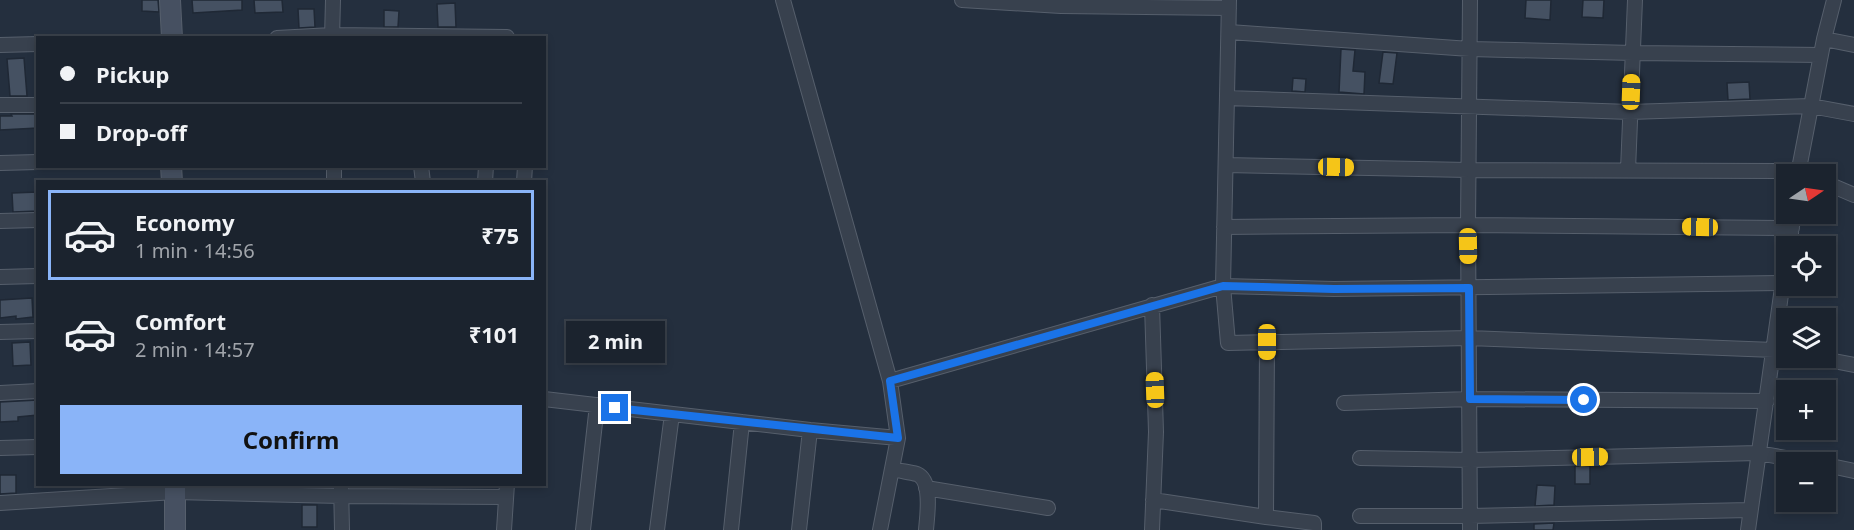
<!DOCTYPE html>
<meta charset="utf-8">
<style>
:root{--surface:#1b232e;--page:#242b36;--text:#f1f3f6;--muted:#a0a4aa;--line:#39404a;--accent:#8ab4f8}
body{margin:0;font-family:"Noto Sans",sans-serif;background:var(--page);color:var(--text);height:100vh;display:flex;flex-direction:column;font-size:22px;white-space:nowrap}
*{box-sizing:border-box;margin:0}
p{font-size:20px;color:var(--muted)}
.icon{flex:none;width:33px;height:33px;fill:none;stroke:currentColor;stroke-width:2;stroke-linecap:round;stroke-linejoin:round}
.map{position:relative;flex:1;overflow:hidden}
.details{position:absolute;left:36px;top:180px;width:510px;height:306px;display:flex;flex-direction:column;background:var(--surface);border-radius:0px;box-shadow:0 3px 9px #0003,0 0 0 2px var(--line)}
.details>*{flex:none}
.top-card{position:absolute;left:36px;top:36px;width:510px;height:132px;border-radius:0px;box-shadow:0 3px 9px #0003,0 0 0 2px var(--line);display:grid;align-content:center;height:132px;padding:0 24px;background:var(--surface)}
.needle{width:39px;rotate:77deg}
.controls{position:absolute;left:1776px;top:164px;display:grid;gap:12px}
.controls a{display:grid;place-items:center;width:60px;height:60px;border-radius:0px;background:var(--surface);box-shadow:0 3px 9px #0003,0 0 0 2px var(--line);font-size:30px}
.end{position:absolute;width:27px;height:27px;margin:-14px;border:8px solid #1a73e8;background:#fff;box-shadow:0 0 0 3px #fff}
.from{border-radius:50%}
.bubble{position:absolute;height:42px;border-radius:0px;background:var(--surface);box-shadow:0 3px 9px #0003,0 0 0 2px var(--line);font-size:20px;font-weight:700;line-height:42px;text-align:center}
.car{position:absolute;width:18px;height:36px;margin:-18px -9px;border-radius:8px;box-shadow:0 0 4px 2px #0007;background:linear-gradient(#f5c518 24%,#345 0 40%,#f5c518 0 76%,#345 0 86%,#f5c518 0)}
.top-card b{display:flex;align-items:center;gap:21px;height:57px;font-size:22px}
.top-card b+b{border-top:2px solid var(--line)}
.top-card i{width:15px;height:15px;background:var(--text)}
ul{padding:10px 0 0;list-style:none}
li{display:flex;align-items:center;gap:18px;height:90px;margin:0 12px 9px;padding:0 12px;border:3px solid transparent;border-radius:0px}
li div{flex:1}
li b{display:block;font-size:22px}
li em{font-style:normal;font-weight:700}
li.on{border-color:var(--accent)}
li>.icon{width:54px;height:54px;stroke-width:1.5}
.cta{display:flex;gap:12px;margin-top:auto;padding:12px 24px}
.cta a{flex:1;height:69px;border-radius:0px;background:var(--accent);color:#111;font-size:24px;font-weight:700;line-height:69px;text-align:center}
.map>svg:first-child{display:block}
.building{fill:#455162;stroke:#1f2835;stroke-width:1.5}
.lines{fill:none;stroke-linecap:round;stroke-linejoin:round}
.street-casing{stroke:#565f6c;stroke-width:16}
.secondary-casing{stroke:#565f6c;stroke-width:22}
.street{stroke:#38414e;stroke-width:14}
.secondary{stroke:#465061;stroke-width:20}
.route{stroke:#1a73e8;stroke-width:8}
</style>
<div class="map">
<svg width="1854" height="530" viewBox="0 0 1854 530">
<rect width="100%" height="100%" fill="#242f3e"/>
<path class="building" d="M142,0h16l1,12 -17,-1z
M192,0h50v10l-49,3z
M254,0h28l1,12 -28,1z
M1526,0h25l-1,20 -25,-2z
M1583,0h21l-1,18 -21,-1z
M455,3l1,24h-18l-1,-23z
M298,9h16l1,18 -16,1z
M384,10l15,1 -1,16h-14z
M1341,49l14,1 -2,21 12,1 -1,22 -25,-2z
M1383,52l14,1 -4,31 -14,-1z
M24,58l3,38h-17l-3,-37z
M1293,78l13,1 -1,13 -13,-1z
M1749,82l1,17 -22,1 -1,-17z
M11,114h27v14l-38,2v-14h12z
M38,192v19l-25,1 -1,-19z
M32,298l1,19 -17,2v-3l-16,2v-18z
M30,342l1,23 -18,1 -1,-23z
M38,400v15l-20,2v4l-18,1v-20z
M1575,466h15v18h-15z
M0,475h16v18l-16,1z
M1537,485l18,1 -1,19 -19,1z
M302,505h15v22h-15z
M1554,523l-1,7h-19v-6z"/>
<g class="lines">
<g class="street-casing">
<path id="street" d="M783,0l107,381 333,-95 6,-286
M962,0l99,6 168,2
M1470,0l-2,225 2,305
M1229,32l241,17 163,4 188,2
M277,38l55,-3 175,2
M332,38l1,-38
M1824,39l30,6
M0,45l38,-1
M1227,98l403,14 181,-6 43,8
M0,105h38
M0,163l38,-1
M1226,165l242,5 330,1 7,3
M334,166v16
M421,166l2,16
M1628,170l7,-170
M1798,174l26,-135 10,-39
M485,182l1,-16
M524,182l1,-16
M1826,183l28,12
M0,221l38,-1
M1224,227l244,-2 324,3
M1789,246l5,-33
M0,277l38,-1
M1782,283l-448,6 -111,-3 5,57 241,-5 305,12 12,2
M1152,305l4,127 -4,98
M0,332l38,-1
M1267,342l-1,175 48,6v7
M1813,357l41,8
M0,393l38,-2
M544,399l266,31 88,8
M1344,403l126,-4 297,2
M0,448l38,-1
M1360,458l111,2 287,-7 50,9
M1826,465l28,6
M892,469c8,2 17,3 25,5 16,7 10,42 9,56
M341,484l1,46
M926,488l122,20
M1153,500l113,17
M0,503l175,-11 166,4 165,1
M1360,516h110l280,-6
M504,530l3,-46
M583,530l14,-125
M657,530l15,-116
M731,530l11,-108
M799,530l11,-100
M880,530l18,-92 -8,-57
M1748,530l38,-271"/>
</g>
<g class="secondary-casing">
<path id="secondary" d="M170,0l2,38
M171,166l1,16
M175,484v46"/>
</g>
<use href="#street" class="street"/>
<use href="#secondary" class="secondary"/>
</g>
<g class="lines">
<path class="route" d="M615,408l283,30 -8,-57 333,-95 111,3 135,-1 1,111 114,1"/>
</g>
</svg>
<div class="controls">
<a><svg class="needle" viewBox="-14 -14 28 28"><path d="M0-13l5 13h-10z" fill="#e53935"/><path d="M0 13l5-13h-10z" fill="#a0a4aa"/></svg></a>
<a><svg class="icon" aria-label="locate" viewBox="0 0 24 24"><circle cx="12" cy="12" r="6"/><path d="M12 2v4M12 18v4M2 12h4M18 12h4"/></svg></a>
<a><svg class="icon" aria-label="layers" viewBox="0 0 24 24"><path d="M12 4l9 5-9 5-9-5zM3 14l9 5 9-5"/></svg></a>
<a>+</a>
<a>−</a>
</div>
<i class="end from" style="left:1584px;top:400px"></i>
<i class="end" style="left:615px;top:408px"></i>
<div class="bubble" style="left:566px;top:321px;width:99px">2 min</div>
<i class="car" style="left:1631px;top:92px;rotate:2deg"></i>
<i class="car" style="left:1336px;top:167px;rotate:91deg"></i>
<i class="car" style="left:1700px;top:227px;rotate:271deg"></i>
<i class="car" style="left:1468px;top:246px;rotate:179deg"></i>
<i class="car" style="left:1267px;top:342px;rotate:180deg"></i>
<i class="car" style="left:1155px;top:390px;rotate:358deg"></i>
<i class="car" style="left:1590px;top:457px;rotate:89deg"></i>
<div class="top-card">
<b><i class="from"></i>Pickup</b>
<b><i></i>Drop-off</b>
</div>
<section class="details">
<ul>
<li class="on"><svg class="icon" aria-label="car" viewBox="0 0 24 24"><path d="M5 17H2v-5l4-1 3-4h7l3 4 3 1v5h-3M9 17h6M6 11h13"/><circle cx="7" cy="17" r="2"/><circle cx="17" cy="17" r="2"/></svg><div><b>Economy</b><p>1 min · 14:56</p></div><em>₹75</em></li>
<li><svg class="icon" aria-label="car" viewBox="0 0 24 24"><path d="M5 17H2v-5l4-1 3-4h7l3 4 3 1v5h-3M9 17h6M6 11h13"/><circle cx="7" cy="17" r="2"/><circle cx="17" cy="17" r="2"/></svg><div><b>Comfort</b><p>2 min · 14:57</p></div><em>₹101</em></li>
</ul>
<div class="cta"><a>Confirm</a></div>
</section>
</div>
